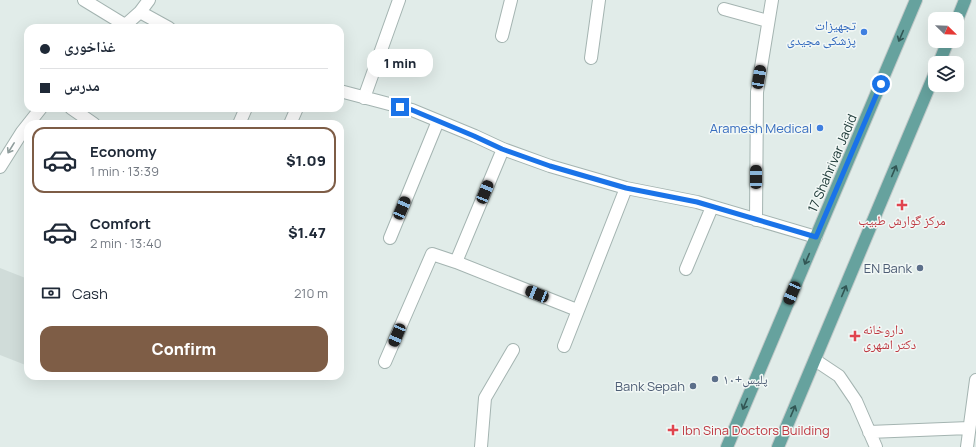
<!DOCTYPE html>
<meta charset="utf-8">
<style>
:root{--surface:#fff;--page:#f6f6f7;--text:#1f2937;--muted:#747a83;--line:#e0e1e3;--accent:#7e5d46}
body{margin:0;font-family:Manrope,"Noto Naskh Arabic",sans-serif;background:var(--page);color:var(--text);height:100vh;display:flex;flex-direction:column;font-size:15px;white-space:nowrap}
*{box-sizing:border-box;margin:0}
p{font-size:13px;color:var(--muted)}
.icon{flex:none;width:22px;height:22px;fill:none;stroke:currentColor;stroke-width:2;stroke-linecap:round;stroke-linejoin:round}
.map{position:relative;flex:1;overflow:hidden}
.details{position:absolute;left:24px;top:120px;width:320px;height:260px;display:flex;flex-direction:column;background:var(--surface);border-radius:12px;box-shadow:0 4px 16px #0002}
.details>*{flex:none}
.banner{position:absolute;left:24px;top:24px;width:320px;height:88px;border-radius:12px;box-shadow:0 4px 16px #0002;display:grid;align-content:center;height:88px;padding:0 16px;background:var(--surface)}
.needle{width:26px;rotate:113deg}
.controls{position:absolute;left:928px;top:12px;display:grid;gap:8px}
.controls a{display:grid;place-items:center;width:36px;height:36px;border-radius:8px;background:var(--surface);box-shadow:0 4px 16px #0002;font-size:20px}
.end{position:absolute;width:18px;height:18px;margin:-9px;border:5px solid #1a73e8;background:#fff;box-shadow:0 0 0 2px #fff}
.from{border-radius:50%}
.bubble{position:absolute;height:28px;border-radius:12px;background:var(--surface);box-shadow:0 4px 16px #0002;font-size:13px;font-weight:800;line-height:28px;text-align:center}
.car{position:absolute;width:12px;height:24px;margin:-12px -6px;border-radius:5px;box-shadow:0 0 3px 1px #0007;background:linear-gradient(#222 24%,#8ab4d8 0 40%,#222 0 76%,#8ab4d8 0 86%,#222 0)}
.banner b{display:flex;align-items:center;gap:14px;height:38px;font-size:15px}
.banner b+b{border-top:1px solid var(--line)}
.banner i{width:10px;height:10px;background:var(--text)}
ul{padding:7px 0 0;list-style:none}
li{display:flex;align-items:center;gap:12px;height:66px;margin:0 8px 6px;padding:0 8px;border:2px solid transparent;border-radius:12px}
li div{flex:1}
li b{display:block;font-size:15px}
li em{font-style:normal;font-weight:800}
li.selected{border-color:var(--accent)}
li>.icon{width:36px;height:36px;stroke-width:1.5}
.pay{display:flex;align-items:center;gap:10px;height:44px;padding:0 16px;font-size:15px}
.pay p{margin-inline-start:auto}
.cta{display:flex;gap:8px;margin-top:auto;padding:8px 16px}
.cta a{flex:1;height:46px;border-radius:12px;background:var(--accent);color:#fff;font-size:16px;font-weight:800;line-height:46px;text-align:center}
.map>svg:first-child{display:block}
.built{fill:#d0dcd9}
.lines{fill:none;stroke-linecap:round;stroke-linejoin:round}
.minor-casing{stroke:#a4b4b1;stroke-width:14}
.major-casing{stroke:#c1c9c8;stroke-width:14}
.minor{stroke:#fff;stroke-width:12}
.major{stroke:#66a29e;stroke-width:12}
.oneway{stroke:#325654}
.oneway2{stroke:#909e9d}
.route{stroke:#1a73e8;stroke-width:5}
.shop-dot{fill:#3f7fe0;stroke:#f2f8f6;stroke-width:1.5}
.health-dot{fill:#e0444e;stroke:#f2f8f6;stroke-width:1.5}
.service-dot{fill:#5c6f8a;stroke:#f2f8f6;stroke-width:1.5}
.labels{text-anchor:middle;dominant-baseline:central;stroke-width:3;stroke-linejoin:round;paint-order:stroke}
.shop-label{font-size:13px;fill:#366cbe;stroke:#f2f8f6;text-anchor:end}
.street-label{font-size:13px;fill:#213d3b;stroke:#f2f8f6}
.health-label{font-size:13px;fill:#be3a42;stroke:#f2f8f6;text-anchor:start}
.service-label{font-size:13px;fill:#4e5e75;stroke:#f2f8f6;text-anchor:end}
</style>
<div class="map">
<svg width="976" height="447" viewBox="0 0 976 447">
<rect width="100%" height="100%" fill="#e1ece9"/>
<path class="built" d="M0,268l28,11v87l-28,-11z"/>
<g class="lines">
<g class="minor-casing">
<path id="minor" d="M84,0l41,25
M724,9l44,12
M140,12l29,16
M122,28l18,-16 9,-12
M502,36l9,-36
M591,58l8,-58
M340,91l72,19 63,26 28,13 47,17 76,22 71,14 119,35
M364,98l35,-98
M71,108l23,16
M239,124l7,-16
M290,124l7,-16
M0,167l22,-35 19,-24
M756,220l1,-128 15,-92
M390,238l48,-117
M456,262l121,48
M686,269l26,-62
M564,346l62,-158
M815,360l24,16 17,25 20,46
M385,362l47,-108 24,8 47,-113
M869,432l100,-4
M481,447l4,-49 28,-48
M967,447l9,-67"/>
</g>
<g class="major-casing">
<path id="major" d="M957,20l8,-20
M939,63l9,-22
M727,447l189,-447
M778,447l157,-374"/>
</g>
<use href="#minor" class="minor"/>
<use href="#major" class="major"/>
</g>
<defs><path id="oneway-shaft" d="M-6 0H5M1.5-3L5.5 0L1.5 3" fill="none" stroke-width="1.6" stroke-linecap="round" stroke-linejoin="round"/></defs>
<g class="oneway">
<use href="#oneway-shaft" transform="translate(901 36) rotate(113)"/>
<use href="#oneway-shaft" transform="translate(894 171) rotate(-67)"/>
<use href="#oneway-shaft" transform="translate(807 259) rotate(113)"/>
<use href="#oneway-shaft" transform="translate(844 291) rotate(-67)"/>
<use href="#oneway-shaft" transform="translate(745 404) rotate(113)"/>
<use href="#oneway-shaft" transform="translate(793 411) rotate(-67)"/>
</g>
<use class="oneway2" href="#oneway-shaft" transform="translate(11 148) rotate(122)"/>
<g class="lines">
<path class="route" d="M400,107l12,3 62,26 28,13 48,17 76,22 71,14 119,35 65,-153"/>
</g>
<g class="shop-dot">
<circle cx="864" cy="32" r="4"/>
<circle cx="820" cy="128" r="4"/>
</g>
<g class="health-dot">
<path d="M900 199h4v4h4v4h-4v4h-4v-4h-4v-4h4z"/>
<path d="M853 330h4v4h4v4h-4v4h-4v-4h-4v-4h4z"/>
<path d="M671 424h4v4h4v4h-4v4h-4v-4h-4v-4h4z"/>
</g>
<g class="service-dot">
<circle cx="920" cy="268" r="4"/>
<circle cx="715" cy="379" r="4"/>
<circle cx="693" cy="386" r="4"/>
</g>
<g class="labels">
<g class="shop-label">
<text x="856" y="25">تجهیزات<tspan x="856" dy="15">پزشکی مجیدی</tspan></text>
<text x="812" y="128">Aramesh Medical</text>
</g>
<g class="street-label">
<text transform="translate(832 163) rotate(-67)">17 Shahrivar Jadid</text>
</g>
<g class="health-label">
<text x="902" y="220" text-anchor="middle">مرکز گوارش طبیب</text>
<text x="863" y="329">داروخانه<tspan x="863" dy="15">دکتر اشهری</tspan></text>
<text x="682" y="430">Ibn Sina Doctors Building</text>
</g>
<g class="service-label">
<text x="912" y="268">EN Bank</text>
<text x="723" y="379" text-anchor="start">پلیس+۱۰</text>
<text x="685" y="386">Bank Sepah</text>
</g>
</g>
</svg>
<div class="controls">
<a><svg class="needle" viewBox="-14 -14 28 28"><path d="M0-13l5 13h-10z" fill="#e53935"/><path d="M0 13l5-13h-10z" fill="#747a83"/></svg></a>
<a><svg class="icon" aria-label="layers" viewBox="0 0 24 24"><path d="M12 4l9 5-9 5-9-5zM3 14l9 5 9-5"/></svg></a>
</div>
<i class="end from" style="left:881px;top:84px"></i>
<i class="end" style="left:400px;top:107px"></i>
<div class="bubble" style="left:367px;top:49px;width:66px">1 min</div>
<i class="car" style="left:759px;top:77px;rotate:9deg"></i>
<i class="car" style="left:756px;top:177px;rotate:0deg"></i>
<i class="car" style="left:485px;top:192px;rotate:22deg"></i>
<i class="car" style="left:402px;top:208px;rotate:23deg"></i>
<i class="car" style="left:792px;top:293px;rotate:203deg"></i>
<i class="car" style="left:537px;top:294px;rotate:292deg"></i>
<i class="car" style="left:397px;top:335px;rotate:203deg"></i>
<div class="banner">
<b><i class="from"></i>غذاخوری</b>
<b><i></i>مدرس</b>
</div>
<section class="details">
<ul>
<li class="selected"><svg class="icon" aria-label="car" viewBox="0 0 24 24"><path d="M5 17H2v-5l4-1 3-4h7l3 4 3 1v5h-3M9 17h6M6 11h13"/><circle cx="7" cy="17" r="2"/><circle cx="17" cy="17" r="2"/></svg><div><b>Economy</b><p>1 min · 13:39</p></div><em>$1.09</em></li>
<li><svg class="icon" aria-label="car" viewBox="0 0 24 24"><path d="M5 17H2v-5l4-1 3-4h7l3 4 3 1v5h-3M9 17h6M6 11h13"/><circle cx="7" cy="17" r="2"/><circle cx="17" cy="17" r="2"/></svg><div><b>Comfort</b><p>2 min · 13:40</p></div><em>$1.47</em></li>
</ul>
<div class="pay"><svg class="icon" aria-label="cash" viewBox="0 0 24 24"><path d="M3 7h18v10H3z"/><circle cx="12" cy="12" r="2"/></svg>Cash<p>210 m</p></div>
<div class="cta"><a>Confirm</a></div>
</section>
</div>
